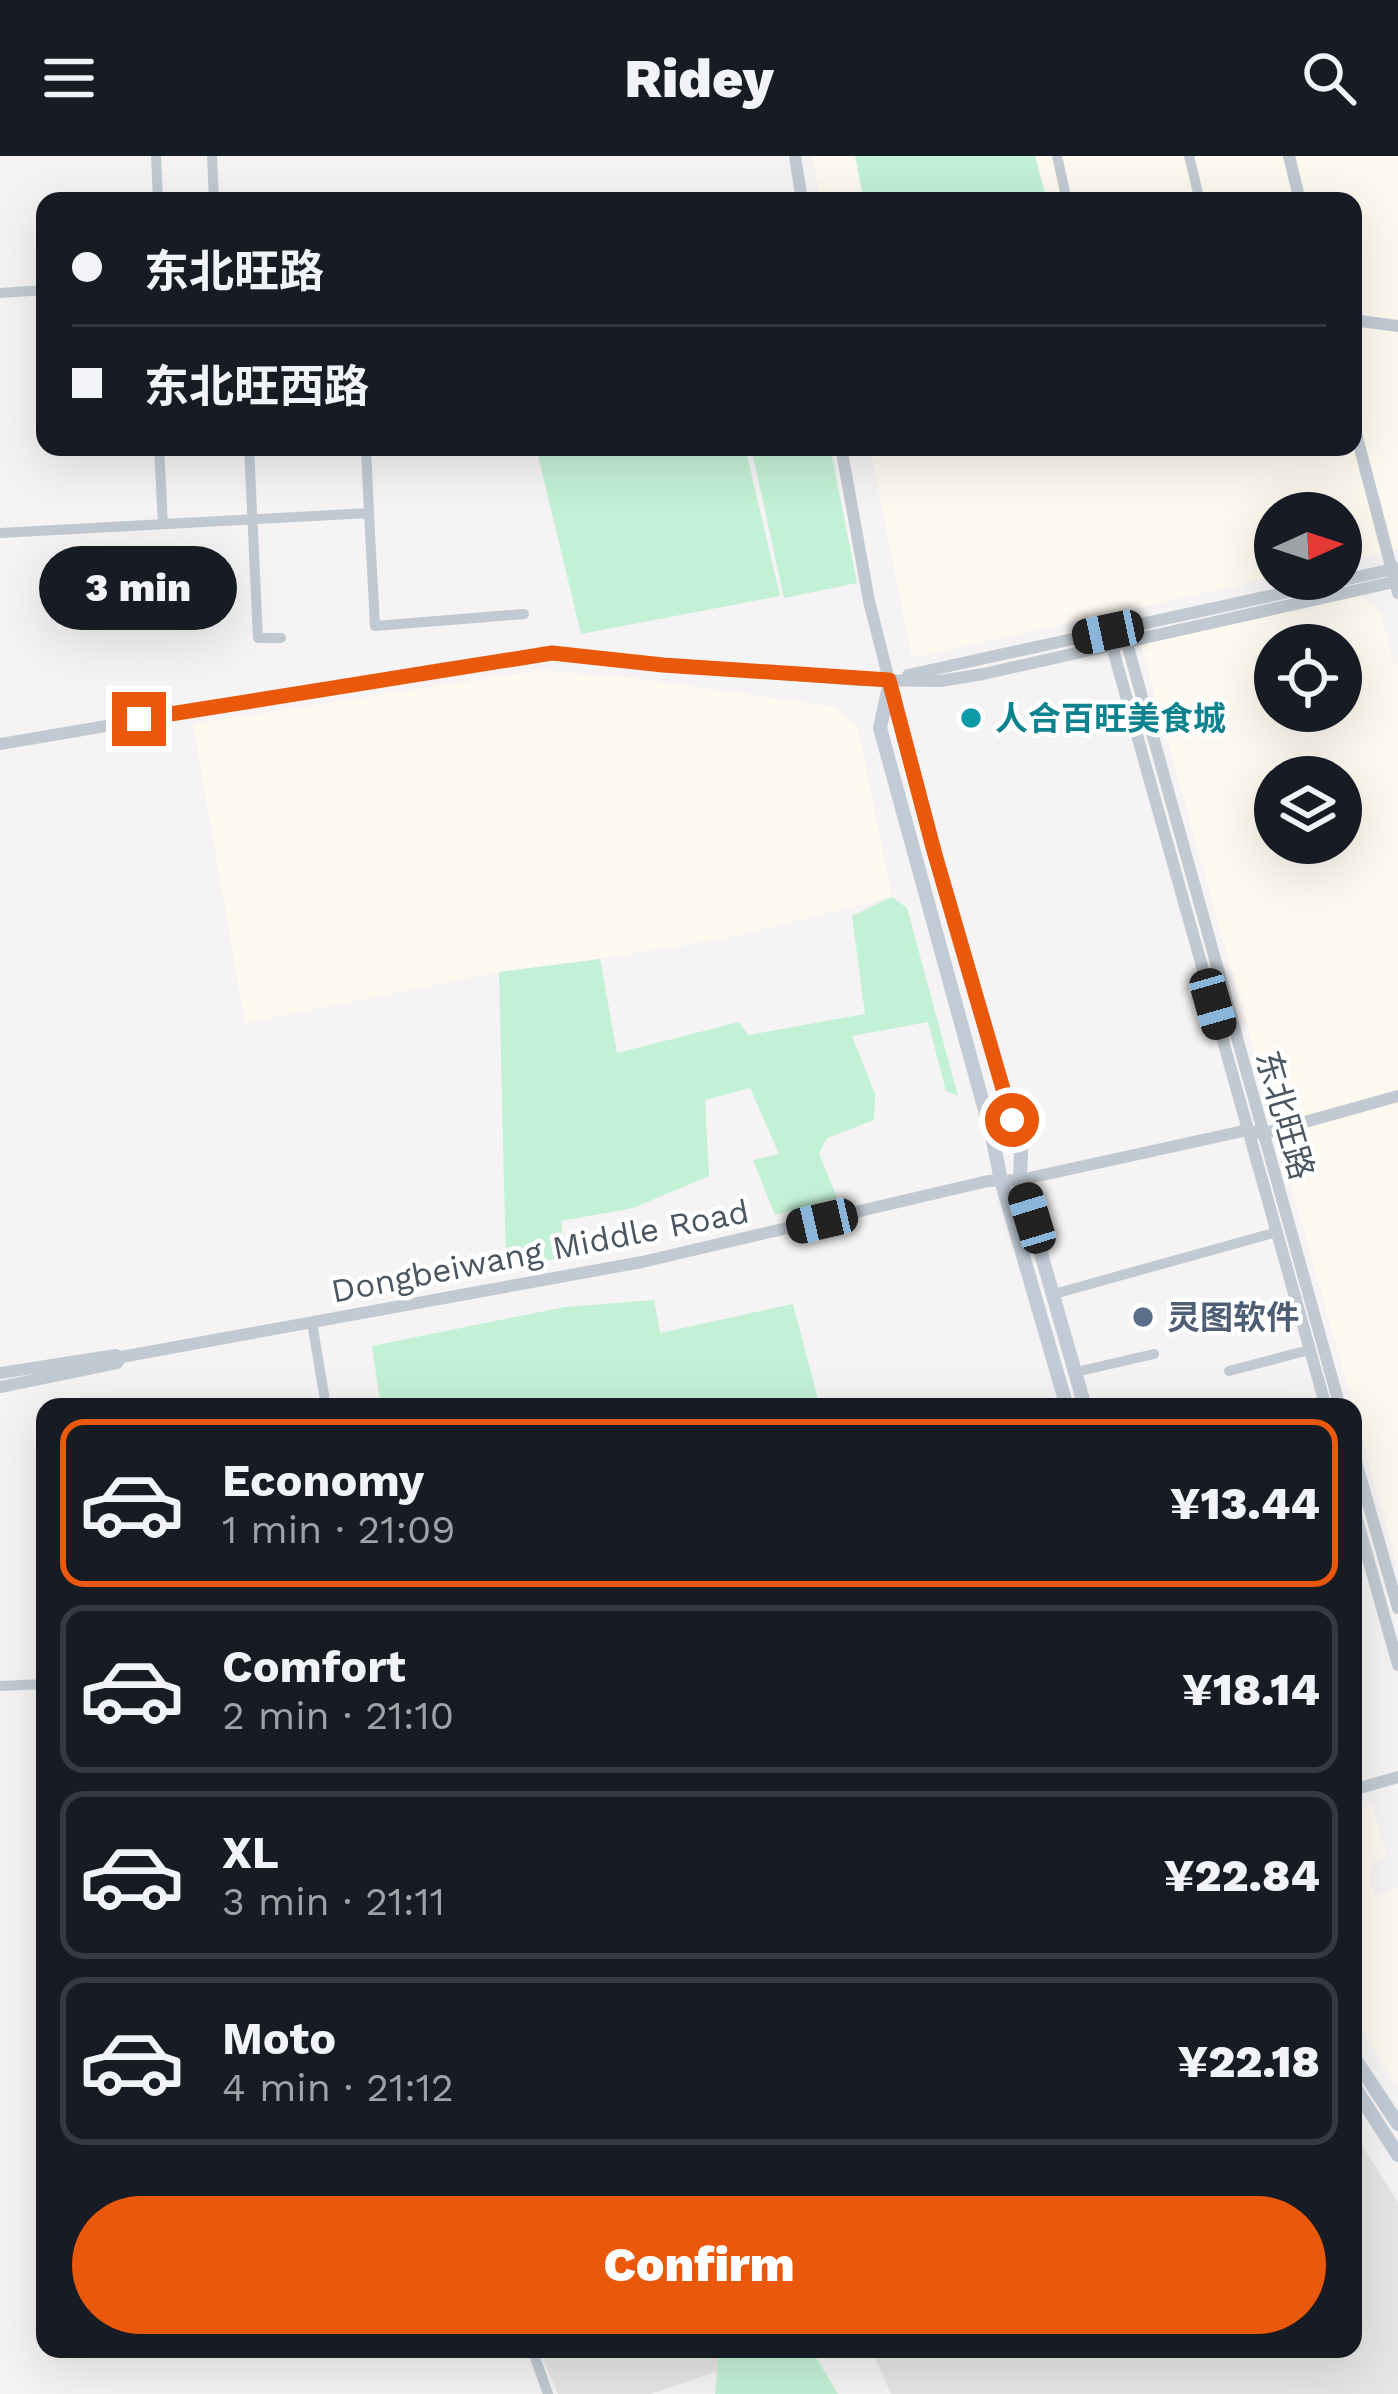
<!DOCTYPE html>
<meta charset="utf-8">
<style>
:root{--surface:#171b24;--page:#242831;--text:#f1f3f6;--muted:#9ea1a6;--line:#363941;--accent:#ea580c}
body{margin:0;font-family:"Work Sans","Noto Sans SC",sans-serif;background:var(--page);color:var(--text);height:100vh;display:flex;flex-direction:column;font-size:45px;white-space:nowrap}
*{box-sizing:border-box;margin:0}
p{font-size:39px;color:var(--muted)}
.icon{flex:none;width:66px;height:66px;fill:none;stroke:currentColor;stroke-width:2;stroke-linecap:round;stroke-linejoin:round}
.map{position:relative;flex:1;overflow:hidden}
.details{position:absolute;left:36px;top:1242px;width:1326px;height:960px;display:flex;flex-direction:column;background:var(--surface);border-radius:24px;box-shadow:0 12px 48px #0002}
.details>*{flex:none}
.hud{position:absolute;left:36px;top:36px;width:1326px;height:264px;border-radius:24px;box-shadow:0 12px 48px #0002;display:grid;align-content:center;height:264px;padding:0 36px;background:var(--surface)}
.needle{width:78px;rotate:87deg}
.fabs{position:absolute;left:1254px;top:336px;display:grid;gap:24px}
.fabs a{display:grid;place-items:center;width:108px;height:108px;border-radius:50%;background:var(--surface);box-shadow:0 12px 48px #0002;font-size:60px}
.end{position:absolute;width:54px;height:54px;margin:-27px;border:15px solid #ea580c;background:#fff;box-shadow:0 0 0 6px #fff}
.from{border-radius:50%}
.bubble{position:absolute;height:84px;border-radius:42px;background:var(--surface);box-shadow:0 12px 48px #0002;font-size:39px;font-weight:800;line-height:84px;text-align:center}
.car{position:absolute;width:36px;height:72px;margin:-36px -18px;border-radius:15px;box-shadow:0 0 9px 3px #0007;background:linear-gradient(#222 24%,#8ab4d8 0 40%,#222 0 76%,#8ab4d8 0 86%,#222 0)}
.hud b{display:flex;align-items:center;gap:42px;height:114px;font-size:45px}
.hud b+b{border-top:3px solid var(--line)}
.hud i{width:30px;height:30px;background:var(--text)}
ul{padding:21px 0 0;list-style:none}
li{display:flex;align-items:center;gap:36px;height:168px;margin:0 24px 18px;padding:0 12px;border:6px solid var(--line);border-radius:24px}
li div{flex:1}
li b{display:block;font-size:45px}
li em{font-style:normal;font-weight:800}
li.on{border-color:var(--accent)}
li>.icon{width:108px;height:108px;stroke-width:1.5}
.action{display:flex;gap:24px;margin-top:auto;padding:24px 36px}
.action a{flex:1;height:138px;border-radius:72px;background:var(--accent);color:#fff;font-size:48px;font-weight:800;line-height:138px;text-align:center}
header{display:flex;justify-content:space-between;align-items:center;height:156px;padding:0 36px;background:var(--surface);font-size:54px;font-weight:800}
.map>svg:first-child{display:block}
.commercial{fill:#fdf9ef;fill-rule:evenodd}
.education{fill:#e6e4e5}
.green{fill:#c3f1d5}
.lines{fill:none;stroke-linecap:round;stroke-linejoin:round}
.minor{stroke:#c1cad2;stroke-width:10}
.tertiary{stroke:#c1cad2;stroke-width:12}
.secondary{stroke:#c1cbd6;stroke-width:14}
.route{stroke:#ea580c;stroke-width:15}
.culture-dot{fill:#0f9aa8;stroke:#fff;stroke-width:4.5}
.service-dot{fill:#5c6f8a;stroke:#fff;stroke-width:4.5}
.labels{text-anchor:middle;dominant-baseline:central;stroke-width:9;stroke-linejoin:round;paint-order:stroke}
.culture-label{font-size:33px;font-weight:bold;fill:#0d838f;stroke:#fff;text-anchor:start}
.street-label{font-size:33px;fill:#4a5661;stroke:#fff}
.service-label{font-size:33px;font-weight:bold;fill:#4e5e75;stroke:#fff;text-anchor:start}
</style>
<header><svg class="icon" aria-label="menu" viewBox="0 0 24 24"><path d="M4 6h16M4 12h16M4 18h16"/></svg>Ridey<svg class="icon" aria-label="search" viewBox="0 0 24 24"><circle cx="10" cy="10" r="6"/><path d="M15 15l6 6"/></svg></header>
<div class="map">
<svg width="1398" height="2238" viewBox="0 0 1398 2238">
<rect width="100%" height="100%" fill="#f5f3f3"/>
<path class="commercial" d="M812,0h586v394l-57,12v-49h-66v64l-363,81 -42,-211h483v-246h-532z
M1359,438l22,20 13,49h4v905l-258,-926zM1275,489h66v66h-66zM1275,621h66v66h-66z
M541,514l99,9 195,28 23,20 34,170 -164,41 -128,21 -101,13 -254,51 -52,-299z
M1372,1649l15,52 -13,3 -5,21 7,15 22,-8v200l-45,-72v-206z"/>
<path class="education" d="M1353,1976l45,70v192h-507l-20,-45h482z
M539,2193h242l-130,45h-93z"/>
<path class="green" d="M855,0h180l12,45h-183z
M536,291h209l35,149 -199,38z
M751,291h79l27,136 -73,15z
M892,741l15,11 51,188 -12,-5 -18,-69 -76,14 23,58 -1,26 -47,18 -8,15 18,45 -62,17 -22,-55 26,-6 -29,-66 -45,12 4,76 -76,32 -72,13 4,37 -59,7 -7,-293 101,-13 17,94 122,-31 9,13 117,-21 -13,-98z
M654,1144l6,33 133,-29 27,103h-439l-9,-61 193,-39z
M811,2193l27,45h-123l4,-44z"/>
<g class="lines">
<path class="minor" d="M156,0l2,45
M212,0l2,45
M1057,0l10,45
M1189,0l11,45
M0,137l45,-3
M159,291l4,77
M249,291l9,191h23
M369,357l6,113 149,-12
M0,377l369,-20 -3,-66
M1054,1138l223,-62
M312,1166l14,85
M1229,1215l80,-21
M1076,1216l78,-18
M0,1530l45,-2
M532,2193l16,45"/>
<path class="tertiary" d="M795,0l7,45
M1289,0l11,45
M1353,164l45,6
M1353,266l45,171
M841,291l28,154 20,79
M1123,473l217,778
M1108,476l218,775
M908,519l490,-107
M0,588l446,-76 106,-15 111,12 197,15 80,1 43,-7 415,-93
M1262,978l136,-38
M0,1217l116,-18 5,2 521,-95 346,-81 32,-1 228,-50 14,4
M0,1231l117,-24 4,-6
M1353,1295l45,157
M1353,1349l45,160
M1353,1634l45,-13"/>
<path class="secondary" d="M889,524l45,172 87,299 -1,29 65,227
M888,535l-8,37 112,408 9,44 66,227
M1353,1900l45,68
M1353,1929l45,70"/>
</g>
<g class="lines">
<path class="route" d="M139,563l413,-66 111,12 226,15 45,171 78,269"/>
</g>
<circle class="culture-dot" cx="971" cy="562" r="12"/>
<circle class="service-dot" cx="1143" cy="1161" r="12"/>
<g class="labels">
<g class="culture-label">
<text x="995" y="562">人合百旺美食城</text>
</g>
<g class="street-label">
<text transform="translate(1285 959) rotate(74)">东北旺路</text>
<text transform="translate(540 1095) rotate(-11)">Dongbeiwang Middle Road</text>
</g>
<g class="service-label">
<text x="1167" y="1161">灵图软件</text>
</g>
</g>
</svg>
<div class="fabs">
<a><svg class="needle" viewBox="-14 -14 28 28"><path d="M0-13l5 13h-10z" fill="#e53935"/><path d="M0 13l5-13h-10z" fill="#9ea1a6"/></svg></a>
<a><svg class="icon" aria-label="locate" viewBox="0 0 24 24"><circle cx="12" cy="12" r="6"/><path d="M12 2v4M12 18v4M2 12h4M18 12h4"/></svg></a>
<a><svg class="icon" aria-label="layers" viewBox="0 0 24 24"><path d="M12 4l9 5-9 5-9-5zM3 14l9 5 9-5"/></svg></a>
</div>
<i class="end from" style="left:1012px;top:964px"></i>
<i class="end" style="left:139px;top:563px"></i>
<div class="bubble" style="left:39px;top:390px;width:198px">3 min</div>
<i class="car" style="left:1108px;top:476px;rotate:258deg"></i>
<i class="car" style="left:1213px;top:848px;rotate:164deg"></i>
<i class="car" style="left:1032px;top:1062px;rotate:343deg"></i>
<i class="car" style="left:822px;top:1065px;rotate:257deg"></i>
<div class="hud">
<b><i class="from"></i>东北旺路</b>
<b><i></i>东北旺西路</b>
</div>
<section class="details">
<ul>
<li class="on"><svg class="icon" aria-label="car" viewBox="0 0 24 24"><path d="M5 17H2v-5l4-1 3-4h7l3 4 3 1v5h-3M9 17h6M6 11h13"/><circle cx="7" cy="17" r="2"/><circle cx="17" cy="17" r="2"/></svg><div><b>Economy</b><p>1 min · 21:09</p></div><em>¥13.44</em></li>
<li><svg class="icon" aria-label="car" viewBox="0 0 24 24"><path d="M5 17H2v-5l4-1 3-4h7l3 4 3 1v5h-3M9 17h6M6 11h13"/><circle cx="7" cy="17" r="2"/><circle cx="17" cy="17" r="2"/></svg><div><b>Comfort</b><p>2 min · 21:10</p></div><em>¥18.14</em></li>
<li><svg class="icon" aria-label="car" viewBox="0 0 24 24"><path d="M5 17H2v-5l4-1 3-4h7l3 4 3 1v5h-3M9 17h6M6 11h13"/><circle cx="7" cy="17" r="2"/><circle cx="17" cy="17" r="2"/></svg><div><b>XL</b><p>3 min · 21:11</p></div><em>¥22.84</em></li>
<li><svg class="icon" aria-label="car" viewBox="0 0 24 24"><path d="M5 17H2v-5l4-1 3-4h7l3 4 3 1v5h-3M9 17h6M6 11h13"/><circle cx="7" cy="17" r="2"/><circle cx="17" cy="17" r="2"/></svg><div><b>Moto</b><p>4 min · 21:12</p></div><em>¥22.18</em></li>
</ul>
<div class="action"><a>Confirm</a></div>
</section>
</div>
